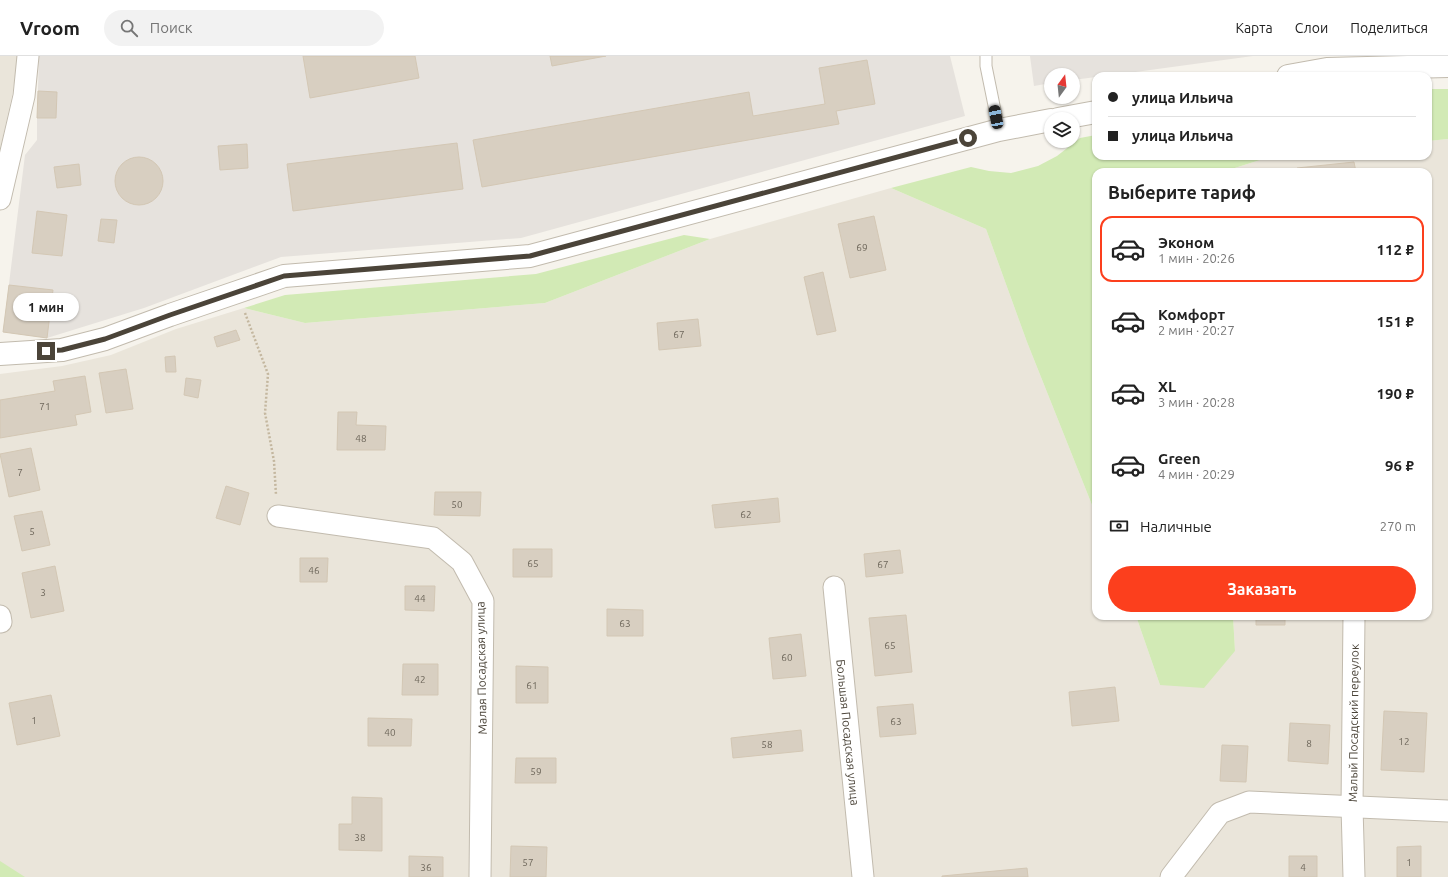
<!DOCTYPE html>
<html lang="ru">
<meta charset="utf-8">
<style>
:root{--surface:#fff;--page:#f2f2f2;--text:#222;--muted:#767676;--line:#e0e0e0;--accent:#fc3f1d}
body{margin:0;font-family:Ubuntu,sans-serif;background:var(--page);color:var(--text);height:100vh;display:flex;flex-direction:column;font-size:15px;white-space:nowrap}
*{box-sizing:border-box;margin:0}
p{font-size:13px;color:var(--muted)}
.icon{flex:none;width:22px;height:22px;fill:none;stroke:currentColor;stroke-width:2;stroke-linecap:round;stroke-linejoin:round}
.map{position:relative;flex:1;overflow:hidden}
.sheet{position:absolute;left:1092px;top:112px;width:340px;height:452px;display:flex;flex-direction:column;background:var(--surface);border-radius:12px;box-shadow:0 1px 3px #0004}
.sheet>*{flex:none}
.guide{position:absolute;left:1092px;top:16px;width:340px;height:88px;border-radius:12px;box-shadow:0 1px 3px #0004;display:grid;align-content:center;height:88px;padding:0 16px;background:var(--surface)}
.needle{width:26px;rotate:15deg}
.fabs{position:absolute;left:1044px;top:12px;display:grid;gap:8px}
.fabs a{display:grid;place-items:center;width:36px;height:36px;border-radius:50%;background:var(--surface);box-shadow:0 1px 3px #0004;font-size:20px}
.end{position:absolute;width:18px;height:18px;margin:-9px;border:5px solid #4b4439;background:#fff;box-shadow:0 0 0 2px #fff}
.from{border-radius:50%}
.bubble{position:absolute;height:28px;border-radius:14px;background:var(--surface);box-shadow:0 1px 3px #0004;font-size:13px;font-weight:600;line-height:28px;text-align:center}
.car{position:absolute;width:12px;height:24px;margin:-12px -6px;border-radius:5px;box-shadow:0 0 3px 1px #0007;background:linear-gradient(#222 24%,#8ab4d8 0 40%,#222 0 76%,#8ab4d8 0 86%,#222 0)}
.guide b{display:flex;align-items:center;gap:14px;height:38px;font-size:15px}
.guide b+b{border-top:1px solid var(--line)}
.guide i{width:10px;height:10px;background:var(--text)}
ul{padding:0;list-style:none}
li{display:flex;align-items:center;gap:12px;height:66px;margin:0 8px 6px;padding:0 8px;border:2px solid transparent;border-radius:12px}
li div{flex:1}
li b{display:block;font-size:15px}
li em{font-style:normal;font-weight:600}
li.selected{border-color:var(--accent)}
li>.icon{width:36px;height:36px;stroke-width:1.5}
h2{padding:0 16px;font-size:18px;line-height:48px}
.pay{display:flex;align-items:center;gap:10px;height:44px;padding:0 16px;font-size:15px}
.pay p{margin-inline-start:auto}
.primary-button{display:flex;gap:8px;margin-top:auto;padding:8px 16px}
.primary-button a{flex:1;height:46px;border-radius:24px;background:var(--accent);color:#fff;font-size:16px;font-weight:600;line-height:46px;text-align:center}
header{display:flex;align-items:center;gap:24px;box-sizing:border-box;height:56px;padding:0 20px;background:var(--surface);border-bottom:1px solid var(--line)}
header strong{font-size:19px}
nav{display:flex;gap:22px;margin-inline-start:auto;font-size:14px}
.search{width:280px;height:36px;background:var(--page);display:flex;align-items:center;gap:10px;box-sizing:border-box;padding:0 14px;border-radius:22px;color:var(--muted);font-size:15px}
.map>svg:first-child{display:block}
.residential{fill:#eae5da}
.industrial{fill:#e6e2dd}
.green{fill:#d2eab5}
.building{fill:#d8cfc1;stroke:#d3c7b4}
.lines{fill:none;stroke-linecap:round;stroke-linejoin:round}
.service-casing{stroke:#c2bbae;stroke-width:13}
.minor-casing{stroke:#c2bbae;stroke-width:23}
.tertiary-casing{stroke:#c2bbae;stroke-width:24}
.path{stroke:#c4b79f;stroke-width:2.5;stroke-dasharray:2 2;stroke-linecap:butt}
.service{stroke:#fff;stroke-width:11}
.minor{stroke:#fff;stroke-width:21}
.tertiary{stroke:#fff;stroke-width:22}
.route{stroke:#4b4439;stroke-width:5}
.labels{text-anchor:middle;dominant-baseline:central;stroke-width:3;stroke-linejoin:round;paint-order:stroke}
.number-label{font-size:10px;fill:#6e675b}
.street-label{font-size:12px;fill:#4b4439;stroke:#fff}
</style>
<header>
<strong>Vroom</strong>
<div class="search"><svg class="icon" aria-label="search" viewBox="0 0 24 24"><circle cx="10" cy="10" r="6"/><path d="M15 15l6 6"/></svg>Поиск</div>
<nav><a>Карта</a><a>Слои</a><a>Поделиться</a></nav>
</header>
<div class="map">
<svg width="1448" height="821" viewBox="0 0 1448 821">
<rect width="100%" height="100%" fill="#f6f3ec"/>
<path class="residential" d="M0,0h18l-6,40 -12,53z
M1448,83v738h-1448v-503l62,-8 49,-11 65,-26 68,-21 61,15 240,-20 165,-64 181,-51 95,41 41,113 69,173v101h40l24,69 75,-34 -2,-35h195v-444h-206l51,-16h155v-15z"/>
<path class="industrial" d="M39,0h911l15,60 -444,122 -240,19 -137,51 -97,30 -44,-6 22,-177 12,-15v-22z
M1030,0h223l-147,20h-10v1l-23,3v-5h-22v8l-17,3z"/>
<path class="green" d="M1428,33h20v50l-20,2z
M1096,79v21h177l-51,16h-126v343l-69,-173 -41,-113 -95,-41 80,-21 18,4 22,2 27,-7 19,-10 23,-18z
M684,179l26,4 -165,64 -240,20 -61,-15 41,-13 251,-21z
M1136,560h97l2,35 -31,37 -44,-3z
M0,805l25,16h-25z"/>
<path class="building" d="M303,0h112l4,22 -109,20z
M550,0h56l-54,10z
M867,4l8,44 -39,7 3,13 -357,63 -9,-47 276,-48 4,24 72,-12 -6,-36z
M38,35l19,1 -1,26h-19z
M457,87l6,46 -170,22 -6,-47z
M247,88l1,24 -28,2 -2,-24z
M115 125a24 24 0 1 1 48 0a24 24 0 1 1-48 0Z
M1354,106l2,10h-58l-1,-4z
M79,108l2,21 -24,3 -3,-21z
M37,155l30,4 -5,41 -30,-3z
M874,160l12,54 -36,8 -12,-54z
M101,163l16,1 -3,23 -16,-2z
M823,216l13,59 -19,4 -13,-58z
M9,229l44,5 -6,48 -44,-6z
M698,263l3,27 -42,4 -2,-27z
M236,274l4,10 -23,7 -3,-10z
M175,300l1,16h-10l-1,-15z
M126,313l7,40 -27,4 -7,-40z
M85,320l6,36 -16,3 2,10 -77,13v-38l55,-9 -2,-10z
M186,322l15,2 -3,18 -14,-3z
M338,356h19l-1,13 30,1 -1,24h-48z
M31,392l9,42 -31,7 -9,-43z
M226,430l23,7 -9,32 -24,-7z
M435,436h46l-1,24 -46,-1z
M778,442l2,24 -65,6 -3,-23z
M42,455l8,34 -28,6 -8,-35z
M513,493h39v28h-39z
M900,494l3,23 -37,4 -2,-23z
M300,502h28l-1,24h-27z
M55,510l9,45 -33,7 -9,-45z
M405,530h30l-1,25 -29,-1z
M607,553l36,1v26h-36z
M906,559l6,57 -37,4 -6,-58z
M1256,560h29v9h-29z
M801,578l5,42 -33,3 -4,-41z
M403,608h35v31h-36z
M516,610l32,1v36h-32z
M1115,631l4,34 -47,5 -3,-34z
M51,639l9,41 -43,9 -8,-42z
M913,648l3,30 -36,3 -3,-30z
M1384,655l43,2 -3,59 -43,-2z
M368,662l44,1 -1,27h-43z
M1290,667l40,2 -2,39 -40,-3z
M801,674l2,21 -70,7 -2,-20z
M1222,689l26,1 -2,36 -26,-1z
M516,702h40v25h-41z
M352,741l30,1v53l-43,-1v-26h13z
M511,790l36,1 -1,30h-36z
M1421,790v31h-24v-30z
M409,800l34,1v20h-34z
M1289,800h28v21h-28z
M1027,812l1,9h-86v-1z"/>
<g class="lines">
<g class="service-casing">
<path id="service" d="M986,0v10l13,64"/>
</g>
<g class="minor-casing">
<g id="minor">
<path d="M0,143l24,-103 4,-40"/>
<path d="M278,460l155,22 29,24 21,39 -3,276"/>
<path id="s1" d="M834,531l29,290"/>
<path d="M0,560l1,6"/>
<path d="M1171,821l49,-64 29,-11 199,9"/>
<path id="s2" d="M1354,821l-2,-70 2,-191"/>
</g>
</g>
<g class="tertiary-casing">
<path id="tertiary" d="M1288,20l39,-7 121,-3
M1058,63l38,-7
M0,298l62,-4 43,-11 65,-24 114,-39 246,-20 469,-126 52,-10"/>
</g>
<path class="path" d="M245,257l23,61 -3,39 9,48 2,34"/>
<use href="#service" class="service"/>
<use href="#minor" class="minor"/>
<use href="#tertiary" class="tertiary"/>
</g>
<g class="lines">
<path class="route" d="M46,295l16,-1 43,-11 65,-24 114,-39 246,-20 438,-118"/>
</g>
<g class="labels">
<g class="number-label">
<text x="862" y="191">69</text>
<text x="679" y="278">67</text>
<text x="45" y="350">71</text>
<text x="361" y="382">48</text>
<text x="20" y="416">7</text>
<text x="457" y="448">50</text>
<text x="746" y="458">62</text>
<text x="32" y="475">5</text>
<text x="533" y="507">65</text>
<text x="883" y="508">67</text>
<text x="314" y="514">46</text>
<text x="43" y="536">3</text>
<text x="420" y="542">44</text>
<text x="625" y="567">63</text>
<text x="890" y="589">65</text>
<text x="787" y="601">60</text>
<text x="420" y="623">42</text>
<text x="532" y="629">61</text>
<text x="34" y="664">1</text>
<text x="896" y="665">63</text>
<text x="390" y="676">40</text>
<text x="1404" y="685">12</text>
<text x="1309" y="687">8</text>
<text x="767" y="688">58</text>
<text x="536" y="715">59</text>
<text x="360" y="781">38</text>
<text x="528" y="806">57</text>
<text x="1409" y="806">1</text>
<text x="426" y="811">36</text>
<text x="1303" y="811">4</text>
</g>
<g class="street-label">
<text transform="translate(481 612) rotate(-91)">Малая Посадская улица</text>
<text stroke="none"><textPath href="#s2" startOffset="154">Малый Посадский переулок</textPath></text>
<text stroke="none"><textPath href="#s1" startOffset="146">Большая Посадская улица</textPath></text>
</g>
</g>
</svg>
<div class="fabs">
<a><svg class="needle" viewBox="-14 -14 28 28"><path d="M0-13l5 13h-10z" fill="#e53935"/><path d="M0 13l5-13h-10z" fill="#767676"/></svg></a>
<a><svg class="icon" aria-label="layers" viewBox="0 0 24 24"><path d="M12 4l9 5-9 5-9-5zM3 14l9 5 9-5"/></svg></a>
</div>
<i class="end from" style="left:968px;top:82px"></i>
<i class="end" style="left:46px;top:295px"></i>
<div class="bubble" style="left:13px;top:237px;width:66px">1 мин</div>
<i class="car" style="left:996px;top:61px;rotate:349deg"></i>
<div class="guide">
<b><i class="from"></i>улица Ильича</b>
<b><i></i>улица Ильича</b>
</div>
<section class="sheet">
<h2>Выберите тариф</h2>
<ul>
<li class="selected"><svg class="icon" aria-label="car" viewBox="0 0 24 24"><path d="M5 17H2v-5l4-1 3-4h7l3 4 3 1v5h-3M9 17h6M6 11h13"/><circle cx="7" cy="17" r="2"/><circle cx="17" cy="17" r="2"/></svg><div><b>Эконом</b><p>1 мин · 20:26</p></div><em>112 ₽</em></li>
<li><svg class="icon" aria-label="car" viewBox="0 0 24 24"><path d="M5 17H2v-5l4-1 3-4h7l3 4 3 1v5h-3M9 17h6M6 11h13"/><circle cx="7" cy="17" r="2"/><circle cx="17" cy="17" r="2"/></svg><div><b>Комфорт</b><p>2 мин · 20:27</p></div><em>151 ₽</em></li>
<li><svg class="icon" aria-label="car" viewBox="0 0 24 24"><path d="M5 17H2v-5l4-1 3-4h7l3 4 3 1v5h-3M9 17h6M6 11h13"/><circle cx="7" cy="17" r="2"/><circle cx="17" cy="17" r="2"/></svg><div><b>XL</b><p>3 мин · 20:28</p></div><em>190 ₽</em></li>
<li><svg class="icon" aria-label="car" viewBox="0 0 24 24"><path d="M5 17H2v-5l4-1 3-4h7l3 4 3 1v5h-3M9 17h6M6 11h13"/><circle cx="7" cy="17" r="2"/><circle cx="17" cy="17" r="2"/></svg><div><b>Green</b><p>4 мин · 20:29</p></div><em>96 ₽</em></li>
</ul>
<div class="pay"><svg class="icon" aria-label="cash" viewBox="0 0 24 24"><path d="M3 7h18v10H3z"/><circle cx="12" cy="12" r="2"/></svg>Наличные<p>270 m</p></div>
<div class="primary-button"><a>Заказать</a></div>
</section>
</div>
